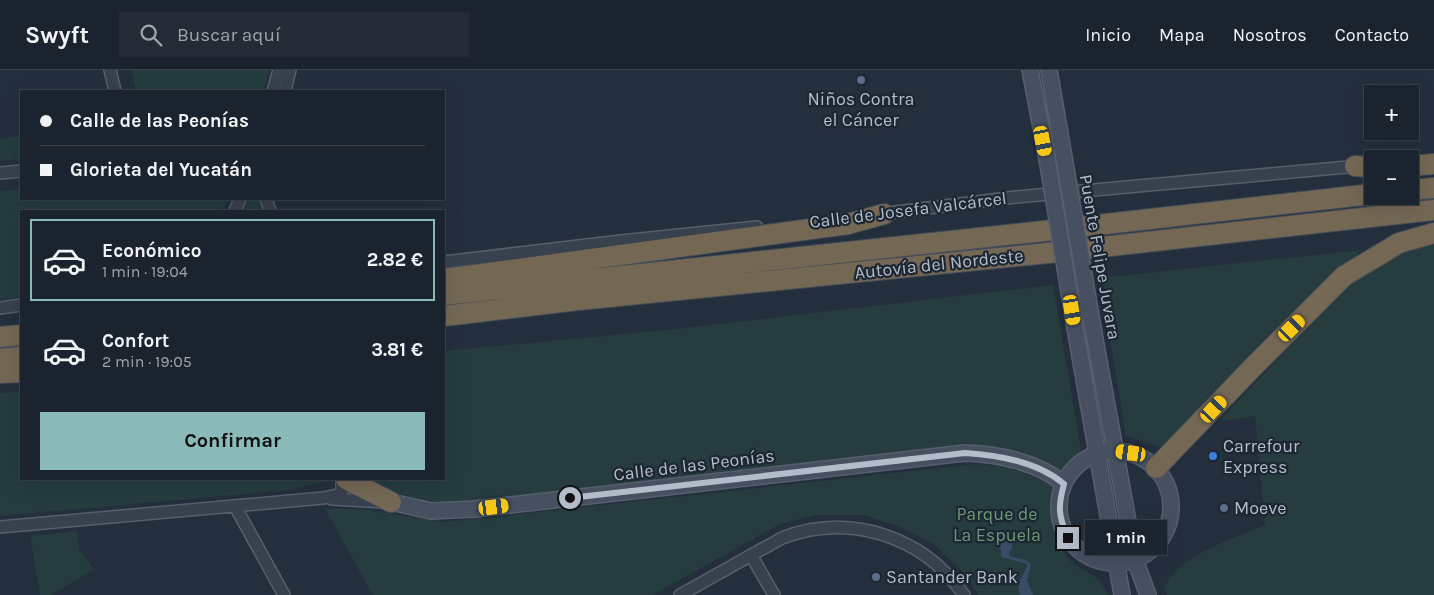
<!DOCTYPE html>
<html lang="es">
<meta charset="utf-8">
<style>
:root{--surface:#1b232e;--page:#242b36;--text:#f1f3f6;--muted:#a0a4aa;--line:#39404a;--accent:#8bbbb9}
body{margin:0;font-family:Karla,sans-serif;background:var(--page);color:var(--text);height:100vh;display:flex;flex-direction:column;font-size:19px;white-space:nowrap}
*{box-sizing:border-box;margin:0}
p{font-size:16px;color:var(--muted)}
.icon{flex:none;width:28px;height:28px;fill:none;stroke:currentColor;stroke-width:2;stroke-linecap:round;stroke-linejoin:round}
.map{position:relative;flex:1;overflow:hidden}
.sheet{position:absolute;left:20px;top:140px;width:425px;height:270px;display:flex;flex-direction:column;background:var(--surface);border-radius:0px;box-shadow:0 5px 20px #0002,0 0 0 1px var(--line)}
.sheet>*{flex:none}
.banner{position:absolute;left:20px;top:20px;width:425px;height:110px;border-radius:0px;box-shadow:0 5px 20px #0002,0 0 0 1px var(--line);display:grid;align-content:center;height:110px;padding:0 20px;background:var(--surface)}
.controls{position:absolute;left:1364px;top:15px;display:grid;gap:10px}
.controls a{display:grid;place-items:center;width:55px;height:55px;border-radius:0px;background:var(--surface);box-shadow:0 5px 20px #0002,0 0 0 1px var(--line);font-size:25px}
.end{position:absolute;width:22px;height:22px;margin:-11px;border:6px solid #b4bcc9;background:#111;box-shadow:0 0 0 2px #111}
.from{border-radius:50%}
.bubble{position:absolute;height:35px;border-radius:0px;background:var(--surface);box-shadow:0 5px 20px #0002,0 0 0 1px var(--line);font-size:16px;font-weight:700;line-height:35px;text-align:center}
.car{position:absolute;width:15px;height:30px;margin:-15px -8px;border-radius:6px;box-shadow:0 0 4px 1px #0007;background:linear-gradient(#f5c518 24%,#345 0 40%,#f5c518 0 76%,#345 0 86%,#f5c518 0)}
.banner b{display:flex;align-items:center;gap:18px;height:48px;font-size:19px}
.banner b+b{border-top:1px solid var(--line)}
.banner i{width:12px;height:12px;background:var(--text)}
ul{padding:9px 0 0;list-style:none}
li{display:flex;align-items:center;gap:15px;height:82px;margin:0 10px 8px;padding:0 10px;border:2px solid transparent;border-radius:0px}
li div{flex:1}
li b{display:block;font-size:19px}
li em{font-style:normal;font-weight:700}
li.on{border-color:var(--accent)}
li>.icon{width:45px;height:45px;stroke-width:1.5}
.cta{display:flex;gap:10px;margin-top:auto;padding:10px 20px}
.cta a{flex:1;height:58px;border-radius:0px;background:var(--accent);color:#111;font-size:20px;font-weight:700;line-height:58px;text-align:center}
header{display:flex;align-items:center;gap:30px;box-sizing:border-box;height:70px;padding:0 25px;background:var(--surface);border-bottom:1px solid var(--line)}
header strong{font-size:24px}
nav{display:flex;gap:28px;margin-inline-start:auto;font-size:18px}
.search{width:350px;height:45px;background:var(--page);display:flex;align-items:center;gap:12px;box-sizing:border-box;padding:0 18px;border-radius:0px;color:var(--muted);font-size:19px}
.map>svg:first-child{display:block}
.green{fill:#263c3f}
.water{fill:#394c67}
.lines{fill:none;stroke-linecap:round;stroke-linejoin:round}
.street-casing{stroke:#565f6c;stroke-width:14}
.secondary-casing{stroke:#565f6c;stroke-width:18}
.highway-casing{stroke:#434c59;stroke-width:22}
.street{stroke:#38414e;stroke-width:11}
.secondary{stroke:#465061;stroke-width:15}
.highway{stroke:#746855;stroke-width:20}
.secondary-bridge-casing{stroke:#565f6c;stroke-width:18;stroke-linecap:butt}
.secondary-bridge{stroke:#465061;stroke-width:15}
.route{stroke:#b4bcc9;stroke-width:6}
.service-dot{fill:#5c6f8a;stroke:#1d2633;stroke-width:2}
.shop-dot{fill:#3f7fe0;stroke:#1d2633;stroke-width:2}
.labels{text-anchor:middle;dominant-baseline:central;stroke-width:4.5;stroke-linejoin:round;paint-order:stroke}
.poi-label{font-size:18px;fill:#b4bcc9;stroke:#1d2633;text-anchor:start}
.street-label{font-size:18px;fill:#b4bcc9;stroke:#1d2633}
.park-label{font-size:18px;fill:#6b9a76;stroke:#1d2633}
</style>
<header>
<strong>Swyft</strong>
<div class="search"><svg class="icon" aria-label="search" viewBox="0 0 24 24"><circle cx="10" cy="10" r="6"/><path d="M15 15l6 6"/></svg>Buscar aquí</div>
<nav><a>Inicio</a><a>Mapa</a><a>Nosotros</a><a>Contacto</a></nav>
</header>
<div class="map">
<svg width="1434" height="525" viewBox="0 0 1434 525">
<rect width="100%" height="100%" fill="#242f3e"/>
<path class="green" d="M131,0h138l-5,21h-128z
M21,66v23l-21,2v-22z
M21,119v10h208l-7,12h-201v86l-21,2v-108z
M246,129h12l3,12h-21z
M1434,170v355h-267l-3,-7c3,-5 7,-12 11,-16 18,-20 65,-37 90,-47l-10,-109 -37,6 98,-104 50,-48 55,-28z
M1361,180l-17,18 -183,180 -35,-12 -26,-158z
M1053,215l30,177 -20,12 -19,-8 -49,-16 -480,47c-36,3 -72,8 -108,2 -17,-3 -34,-13 -50,-20h87v-128l233,-22z
M21,321v88h316l-48,11 -289,26v-123z
M976,394l30,3 16,5 31,14c-1,21 -1,55 15,72 8,10 23,14 32,23 3,4 5,10 8,14h-130l-9,-17 -35,-34 -36,-18 -34,-11h-49l-37,10 -125,70h-280l-48,-86h38l82,13z
M77,461l2,19 15,19 -43,26h-11l-10,-59z"/>
<path class="water" d="M997,459l12,3c3,6 4,10 3,17l-3,3v4l17,4 5,4 -4,16 6,15h-13c-4,-11 2,-18 7,-28v-3l-26,-7c0,-11 -1,-13 -12,-17l1,-5z"/>
<g class="lines">
<g class="street-casing">
<path id="street" d="M110,0l5,21
M273,21l6,-21
M285,21l5,-21
M0,103l21,-2
M266,129l4,12
M235,141l5,-12
M880,144l136,-17 343,-31
M444,192l177,-21 136,-14
M0,238l21,-3
M332,429l51,3
M235,436l49,89
M0,457l323,-29 16,-3 3,-3v-13
M751,485l23,40
M680,525l102,-57c67,-26 141,-2 182,57"/>
</g>
<g class="secondary-casing">
<path id="secondary" d="M1030,0l17,89
M1049,0l15,87
M1075,258l47,267
M1093,258l42,232 13,35
M1059 437a56 56 0 1 1 112 0a56 56 0 1 1-112 0Z
M391,432l40,9 44,-2 490,-56c33,1 73,9 99,31"/>
</g>
<g class="highway-casing">
<path id="highway" d="M1355,96l17,1
M1410,96l24,-2
M1410,120l24,-2
M444,209l404,-55 36,-10
M444,225l591,-63 337,-38
M444,246l134,-16 470,-47 386,-43
M0,267l21,-2
M0,289l21,-2
M0,303l21,-1
M1156,398l98,-102 90,-90 55,-33 35,-10
M346,409l45,23"/>
</g>
<use href="#street" class="street"/>
<use href="#secondary" class="secondary"/>
<use href="#highway" class="highway"/>
<g class="secondary-bridge-casing">
<path id="secondary-bridge" d="M1064,87l29,171
M1047,89l28,169"/>
</g>
<use href="#secondary-bridge" class="secondary-bridge"/>
</g>
<g class="lines">
<path class="route" d="M570,428l395,-45c33,2 73,9 99,31 -6,22 -6,32 4,54"/>
</g>
<g class="service-dot">
<circle cx="861" cy="10" r="5"/>
<circle cx="1224" cy="438" r="5"/>
<circle cx="876" cy="507" r="5"/>
</g>
<circle class="shop-dot" cx="1213" cy="386" r="5"/>
<g class="labels">
<g class="poi-label">
<text x="861" y="29" text-anchor="middle">Niños Contra<tspan x="861" dy="21">el Cáncer</tspan></text>
<text x="1223" y="376">Carrefour<tspan x="1223" dy="21">Express</tspan></text>
<text x="1234" y="438">Moeve</text>
<text x="886" y="507">Santander Bank</text>
</g>
<g class="street-label">
<text transform="translate(908 140) rotate(-7)">Calle de Josefa Valcárcel</text>
<text transform="translate(1100 187) rotate(80)">Puente Felipe Juvara</text>
<text transform="translate(939 194) rotate(-6)">Autovía del Nordeste</text>
<text transform="translate(694 395) rotate(-7)">Calle de las Peonías</text>
</g>
<g class="park-label">
<text x="997" y="444">Parque de<tspan x="997" dy="21">La Espuela</tspan></text>
</g>
</g>
</svg>
<div class="controls">
<a>+</a>
<a>−</a>
</div>
<i class="end from" style="left:570px;top:428px"></i>
<i class="end" style="left:1068px;top:468px"></i>
<div class="bubble" style="left:1085px;top:450px;width:82px">1 min</div>
<i class="car" style="left:1043px;top:71px;rotate:169deg"></i>
<i class="car" style="left:1072px;top:240px;rotate:171deg"></i>
<i class="car" style="left:1292px;top:258px;rotate:45deg"></i>
<i class="car" style="left:1214px;top:339px;rotate:43deg"></i>
<i class="car" style="left:1131px;top:383px;rotate:278deg"></i>
<i class="car" style="left:494px;top:437px;rotate:83deg"></i>
<div class="banner">
<b><i class="from"></i>Calle de las Peonías</b>
<b><i></i>Glorieta del Yucatán</b>
</div>
<section class="sheet">
<ul>
<li class="on"><svg class="icon" aria-label="car" viewBox="0 0 24 24"><path d="M5 17H2v-5l4-1 3-4h7l3 4 3 1v5h-3M9 17h6M6 11h13"/><circle cx="7" cy="17" r="2"/><circle cx="17" cy="17" r="2"/></svg><div><b>Económico</b><p>1 min · 19:04</p></div><em>2.82 €</em></li>
<li><svg class="icon" aria-label="car" viewBox="0 0 24 24"><path d="M5 17H2v-5l4-1 3-4h7l3 4 3 1v5h-3M9 17h6M6 11h13"/><circle cx="7" cy="17" r="2"/><circle cx="17" cy="17" r="2"/></svg><div><b>Confort</b><p>2 min · 19:05</p></div><em>3.81 €</em></li>
</ul>
<div class="cta"><a>Confirmar</a></div>
</section>
</div>
